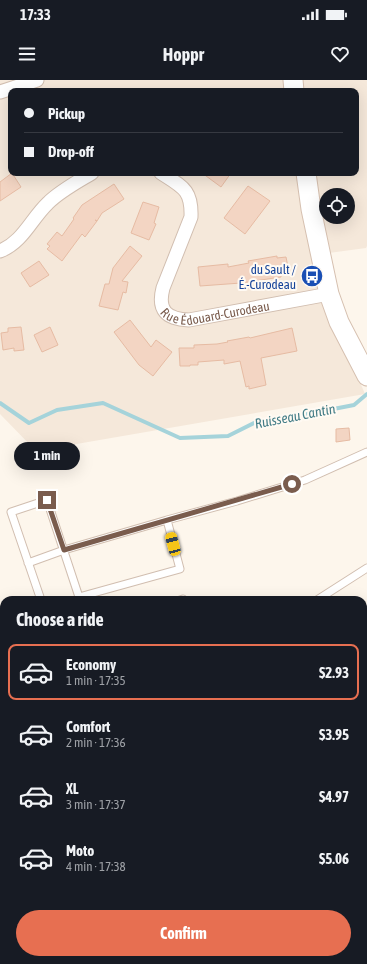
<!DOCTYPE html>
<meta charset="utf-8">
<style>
:root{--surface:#171b24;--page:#242831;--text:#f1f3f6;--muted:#9ea1a6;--line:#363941;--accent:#e76f51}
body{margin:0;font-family:"Asap Condensed",sans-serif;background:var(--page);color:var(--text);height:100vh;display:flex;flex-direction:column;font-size:15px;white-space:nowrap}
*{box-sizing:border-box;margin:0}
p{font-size:13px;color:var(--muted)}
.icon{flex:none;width:22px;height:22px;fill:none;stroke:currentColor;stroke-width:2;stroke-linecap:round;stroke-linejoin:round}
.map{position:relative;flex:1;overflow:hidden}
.drawer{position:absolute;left:0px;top:516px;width:367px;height:368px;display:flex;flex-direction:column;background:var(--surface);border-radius:12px 12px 0 0;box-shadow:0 4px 16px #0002}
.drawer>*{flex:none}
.hud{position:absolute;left:8px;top:8px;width:351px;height:88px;border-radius:8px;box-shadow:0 4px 16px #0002;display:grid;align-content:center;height:88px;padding:0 16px;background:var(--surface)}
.controls{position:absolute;left:319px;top:108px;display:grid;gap:8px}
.controls a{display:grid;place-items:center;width:36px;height:36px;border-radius:50%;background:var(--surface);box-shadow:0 4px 16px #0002;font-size:20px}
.end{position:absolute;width:18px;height:18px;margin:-9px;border:5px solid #7a5c4d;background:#fff;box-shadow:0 0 0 2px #fff}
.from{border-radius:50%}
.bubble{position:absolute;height:28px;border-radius:14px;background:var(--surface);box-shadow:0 4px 16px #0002;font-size:13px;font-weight:700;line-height:28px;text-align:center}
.car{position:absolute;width:12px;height:24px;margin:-12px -6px;border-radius:5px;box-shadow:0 0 3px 1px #0007;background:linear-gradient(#f5c518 24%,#345 0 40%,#f5c518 0 76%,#345 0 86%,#f5c518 0)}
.hud b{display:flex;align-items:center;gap:14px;height:38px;font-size:15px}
.hud b+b{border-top:1px solid var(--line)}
.hud i{width:10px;height:10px;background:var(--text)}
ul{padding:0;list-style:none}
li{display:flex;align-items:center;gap:12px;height:56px;margin:0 8px 6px;padding:0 8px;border:2px solid transparent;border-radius:8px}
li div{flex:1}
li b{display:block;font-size:15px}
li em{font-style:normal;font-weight:700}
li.active{border-color:var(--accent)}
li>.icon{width:36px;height:36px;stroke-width:1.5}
h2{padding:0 16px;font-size:18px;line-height:48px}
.action{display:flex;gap:8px;margin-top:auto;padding:8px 16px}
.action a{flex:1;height:46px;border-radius:24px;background:var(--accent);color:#fff;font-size:16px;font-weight:700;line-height:46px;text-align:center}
.status{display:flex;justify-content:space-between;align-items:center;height:28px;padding:0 20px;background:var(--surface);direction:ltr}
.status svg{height:11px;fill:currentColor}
header{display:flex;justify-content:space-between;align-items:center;height:52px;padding:0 16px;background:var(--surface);font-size:18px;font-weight:700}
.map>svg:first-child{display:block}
.residential{fill:#f5e8da;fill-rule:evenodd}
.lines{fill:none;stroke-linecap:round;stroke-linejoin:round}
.stream{stroke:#a5d3da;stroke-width:4}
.building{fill:#f3d5c3;stroke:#e6bba3}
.lane-casing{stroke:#d1beb0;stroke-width:9}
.street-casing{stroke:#d1beb0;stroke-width:15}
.secondary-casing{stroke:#d6c0b0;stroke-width:21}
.path{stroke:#d9b8a5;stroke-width:2.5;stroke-dasharray:1 3;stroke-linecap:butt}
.lane{stroke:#fff;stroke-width:7}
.street{stroke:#fff;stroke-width:13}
.secondary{stroke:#fff;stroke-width:19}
.route{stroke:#7a5c4d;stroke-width:5}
.labels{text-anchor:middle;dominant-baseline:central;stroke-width:4;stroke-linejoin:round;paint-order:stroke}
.transit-label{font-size:13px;fill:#164399;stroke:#fffaf3;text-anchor:end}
.street-label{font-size:13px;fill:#7a5c4d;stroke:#fffaf3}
.water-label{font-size:14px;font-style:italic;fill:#437c86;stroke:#fffaf3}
</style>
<div class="status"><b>17:33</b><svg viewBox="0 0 49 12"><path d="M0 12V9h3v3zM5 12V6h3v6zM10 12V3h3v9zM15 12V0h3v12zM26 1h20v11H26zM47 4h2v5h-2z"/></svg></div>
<header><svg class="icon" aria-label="menu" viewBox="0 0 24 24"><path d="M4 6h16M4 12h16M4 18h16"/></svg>Hoppr<svg class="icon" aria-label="heart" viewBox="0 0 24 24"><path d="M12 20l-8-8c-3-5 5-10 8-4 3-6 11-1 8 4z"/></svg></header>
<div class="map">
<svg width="367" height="884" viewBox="0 0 367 884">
<rect width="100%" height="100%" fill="#fdf6ec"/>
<path class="residential" d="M0,0h367v166l-1,2 -52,7 21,68 30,71 -329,57 -36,-37zM11,11h345v82h-345zM326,115h22v22h-22z"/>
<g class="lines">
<path class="stream" d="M0,323l29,20 28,-13 46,-7 77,35 48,-2 30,-15 24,-2 72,-14 13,-11"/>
</g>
<path class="building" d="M12,93l9,14 -21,14v-19z
M202,93h29l-10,14z
M114,104l10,15 -22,14 -5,8 -2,-1 2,1 -12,16 -3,-3 -20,27 -15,-12 3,-3 -3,-2 10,-12 5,4 12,-17 -1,-1 9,-13z
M248,106l22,15 -25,33 -21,-16z
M143,122l16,5 -5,16 2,1 -7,16 -18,-7z
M130,166l12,10 -20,25 6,1 -2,11 -3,-1 -5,18 -19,-4 6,-22h4l4,-16z
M277,176v2l9,-1 3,15 -8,2v3l-40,6 -41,3 -2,-19 30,-3v3l21,-4 -1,-2z
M39,181l10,14 -19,12 -9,-14z
M130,240l21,27 5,-7 16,12 -19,24 -14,-11 -25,-33z
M21,247l3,23 -10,1v-3l-11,2 -2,-17 7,-1v-4z
M50,247l8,18 -16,7 -8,-17z
M292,248l5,23 -36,7 5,27 -17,4v-3l-3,1 -6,-26 -16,3v-4l-26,2v3h-8v1h-10l-1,-18h15v-3l23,-1 11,-2 -1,-1 22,-4 1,1z
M349,348l1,12 -14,2v-13z"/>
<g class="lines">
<g class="lane-casing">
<path id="lane" d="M167,440l70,-19 68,-21 62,-28
M28,483l36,-13 103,-30 13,49 -101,28 -32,-97 -36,12 30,88
M180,520l3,-1
M317,520l50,-32
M363,591l4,6
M363,618l4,-2
M362,880v4"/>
</g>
<g class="street-casing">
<g id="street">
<path d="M0,12l37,-12"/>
<path id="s1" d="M161,93c22,14 31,17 30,44l-28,71c-6,23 4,31 26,32l140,-26"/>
<path d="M0,171c23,-9 31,-32 48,-48 12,-12 29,-21 44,-30"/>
</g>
</g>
<g class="secondary-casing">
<path id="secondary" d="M293,0l1,11
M306,93l5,36 18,85 10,28 28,54"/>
</g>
<path class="path" d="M0,783l4,-1"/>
<use href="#lane" class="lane"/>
<use href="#street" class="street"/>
<use href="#secondary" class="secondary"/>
</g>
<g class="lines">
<path class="route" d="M47,420l17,50 228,-66"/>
</g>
<defs>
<g id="bus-disc" transform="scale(1.15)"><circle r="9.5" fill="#1a4fb4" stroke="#fffaf3"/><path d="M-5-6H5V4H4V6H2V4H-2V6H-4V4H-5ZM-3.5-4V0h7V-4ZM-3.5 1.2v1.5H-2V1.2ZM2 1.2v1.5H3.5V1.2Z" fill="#fff"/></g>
</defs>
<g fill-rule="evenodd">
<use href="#bus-disc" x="312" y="196"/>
</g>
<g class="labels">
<g class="transit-label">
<text x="296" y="189">du Sault /<tspan x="296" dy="15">É.-Curodeau</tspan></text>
</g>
<g class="street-label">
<text stroke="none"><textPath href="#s1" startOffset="211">Rue Édouard-Curodeau</textPath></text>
</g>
<g class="water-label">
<text transform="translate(295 336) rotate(-11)">Ruisseau Cantin</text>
</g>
</g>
</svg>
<div class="controls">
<a><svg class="icon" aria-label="locate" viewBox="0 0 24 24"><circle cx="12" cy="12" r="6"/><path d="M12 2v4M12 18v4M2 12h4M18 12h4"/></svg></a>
</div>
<i class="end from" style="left:292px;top:404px"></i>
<i class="end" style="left:47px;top:420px"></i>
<div class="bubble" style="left:14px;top:362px;width:66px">1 min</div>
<i class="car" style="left:173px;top:464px;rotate:345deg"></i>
<div class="hud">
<b><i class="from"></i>Pickup</b>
<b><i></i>Drop-off</b>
</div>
<section class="drawer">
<h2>Choose a ride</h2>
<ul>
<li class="active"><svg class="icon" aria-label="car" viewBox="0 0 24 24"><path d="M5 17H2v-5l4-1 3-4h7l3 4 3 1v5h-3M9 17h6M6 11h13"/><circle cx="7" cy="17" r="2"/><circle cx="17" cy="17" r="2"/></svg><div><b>Economy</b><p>1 min · 17:35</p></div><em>$2.93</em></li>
<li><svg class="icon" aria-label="car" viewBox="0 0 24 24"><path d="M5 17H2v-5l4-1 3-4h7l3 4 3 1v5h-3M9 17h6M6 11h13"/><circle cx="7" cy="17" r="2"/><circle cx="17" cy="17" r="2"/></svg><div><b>Comfort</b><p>2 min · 17:36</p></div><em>$3.95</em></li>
<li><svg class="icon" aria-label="car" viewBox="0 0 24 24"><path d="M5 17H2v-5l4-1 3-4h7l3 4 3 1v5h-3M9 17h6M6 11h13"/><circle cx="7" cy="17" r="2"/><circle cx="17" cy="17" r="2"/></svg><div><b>XL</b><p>3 min · 17:37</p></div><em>$4.97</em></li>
<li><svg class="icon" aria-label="car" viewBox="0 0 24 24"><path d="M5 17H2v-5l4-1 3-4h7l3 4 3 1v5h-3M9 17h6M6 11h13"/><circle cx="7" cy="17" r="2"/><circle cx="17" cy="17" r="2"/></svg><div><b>Moto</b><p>4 min · 17:38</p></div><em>$5.06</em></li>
</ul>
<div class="action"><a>Confirm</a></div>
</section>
</div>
